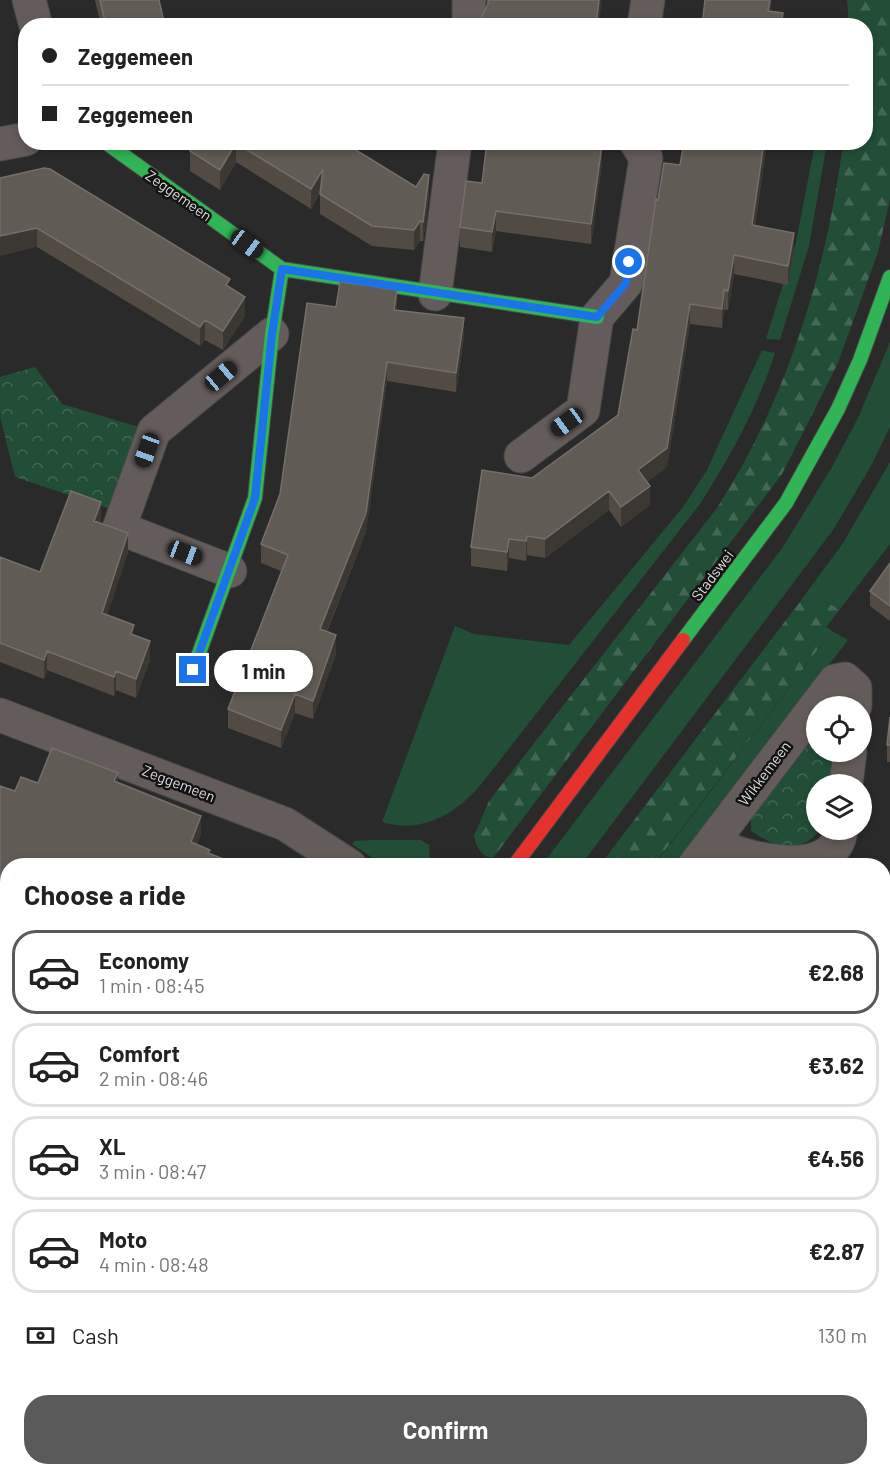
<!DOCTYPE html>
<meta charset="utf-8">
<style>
:root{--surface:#fff;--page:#f2f2f2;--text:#222;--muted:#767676;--line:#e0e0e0;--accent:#5a5a5a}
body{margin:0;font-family:Barlow,sans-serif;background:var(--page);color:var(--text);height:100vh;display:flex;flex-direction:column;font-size:22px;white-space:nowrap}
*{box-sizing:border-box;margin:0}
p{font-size:20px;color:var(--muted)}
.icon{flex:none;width:33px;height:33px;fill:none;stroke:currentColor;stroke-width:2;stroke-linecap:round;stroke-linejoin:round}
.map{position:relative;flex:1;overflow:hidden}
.side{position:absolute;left:0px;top:858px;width:891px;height:618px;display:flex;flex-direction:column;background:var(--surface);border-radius:24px 24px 0 0;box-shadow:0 3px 9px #0003}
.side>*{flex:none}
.banner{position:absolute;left:18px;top:18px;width:855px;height:132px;border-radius:24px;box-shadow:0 3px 9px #0003;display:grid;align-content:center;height:132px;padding:0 24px;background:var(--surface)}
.controls{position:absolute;left:806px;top:696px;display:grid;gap:12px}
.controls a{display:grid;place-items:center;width:66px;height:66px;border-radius:50%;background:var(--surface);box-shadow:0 3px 9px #0003;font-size:30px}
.end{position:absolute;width:27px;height:27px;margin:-14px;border:8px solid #1a73e8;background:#fff;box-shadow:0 0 0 3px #fff}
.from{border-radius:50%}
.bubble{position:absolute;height:42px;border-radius:21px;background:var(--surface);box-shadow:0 3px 9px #0003;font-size:20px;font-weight:700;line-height:42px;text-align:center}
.car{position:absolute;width:18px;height:36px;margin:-18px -9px;border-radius:8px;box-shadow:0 0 4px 2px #0007;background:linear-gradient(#222 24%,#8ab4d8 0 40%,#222 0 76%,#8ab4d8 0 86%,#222 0)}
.banner b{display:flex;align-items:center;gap:21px;height:57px;font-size:22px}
.banner b+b{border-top:2px solid var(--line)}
.banner i{width:15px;height:15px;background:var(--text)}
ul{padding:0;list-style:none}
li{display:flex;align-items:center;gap:18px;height:84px;margin:0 12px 9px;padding:0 12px;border:3px solid var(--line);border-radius:24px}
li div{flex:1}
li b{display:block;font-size:22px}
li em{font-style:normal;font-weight:700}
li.active{border-color:var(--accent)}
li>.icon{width:54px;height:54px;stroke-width:1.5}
h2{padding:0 24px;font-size:27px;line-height:72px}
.pay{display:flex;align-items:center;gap:15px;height:66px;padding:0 24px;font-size:22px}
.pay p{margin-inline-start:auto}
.primary-button{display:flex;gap:12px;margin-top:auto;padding:12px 24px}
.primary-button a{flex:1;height:69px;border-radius:24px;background:var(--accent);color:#fff;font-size:24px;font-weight:700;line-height:69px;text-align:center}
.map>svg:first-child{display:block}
.grass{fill:#224e38}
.forest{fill:url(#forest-firs)}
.park{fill:url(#park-crowns)}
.garden{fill:url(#garden-dots)}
.water{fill:url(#water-waves)}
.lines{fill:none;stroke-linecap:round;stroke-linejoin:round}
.street-casing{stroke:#474647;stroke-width:35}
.fast-casing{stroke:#474647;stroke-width:16}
.jam-casing{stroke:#474647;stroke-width:16}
.street{stroke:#645c5b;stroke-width:33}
.fast{stroke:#30b455;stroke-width:14}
.jam{stroke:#e5322d;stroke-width:14}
.wall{fill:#524b44}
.shaded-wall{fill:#3b3732}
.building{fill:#605b54;stroke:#746f6a;stroke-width:1.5}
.route{stroke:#1a73e8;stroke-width:8}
.labels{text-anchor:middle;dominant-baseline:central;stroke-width:5;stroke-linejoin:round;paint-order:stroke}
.street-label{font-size:15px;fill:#dddcde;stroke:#121213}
</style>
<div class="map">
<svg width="890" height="1476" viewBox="0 0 890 1476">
<defs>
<pattern id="forest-firs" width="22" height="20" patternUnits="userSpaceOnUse" patternTransform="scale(1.5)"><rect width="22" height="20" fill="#224e38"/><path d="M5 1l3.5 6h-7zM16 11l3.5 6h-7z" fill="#426754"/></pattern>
<pattern id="park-crowns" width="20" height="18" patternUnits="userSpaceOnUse" patternTransform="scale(1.5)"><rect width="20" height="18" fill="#224e38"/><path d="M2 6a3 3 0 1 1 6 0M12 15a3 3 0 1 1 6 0" fill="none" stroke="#426754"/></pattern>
<pattern id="garden-dots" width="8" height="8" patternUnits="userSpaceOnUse" patternTransform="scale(1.5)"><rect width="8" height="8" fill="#224e38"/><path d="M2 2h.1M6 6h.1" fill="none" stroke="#426754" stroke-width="1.8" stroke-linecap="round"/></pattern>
<pattern id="water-waves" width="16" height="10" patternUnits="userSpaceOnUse" patternTransform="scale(1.5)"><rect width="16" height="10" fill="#041223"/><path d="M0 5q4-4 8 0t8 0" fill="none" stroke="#283442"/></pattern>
</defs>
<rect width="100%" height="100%" fill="#2a2a2a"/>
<path class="grass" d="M815,143h12l-18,103 -29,94 -14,-1 30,-97z
M890,342v85l-19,39 -38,64 -252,335h-39l241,-318 49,-80 26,-49z
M762,350l13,3c-17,54 -45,104 -75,151l-221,283c-25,28 -59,47 -97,35l73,-196 19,8 95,11 114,-138 24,-37z
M890,462v82l-50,65 -22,-11 -19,5 44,-60z
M832,631l16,9 -174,225 -20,1z
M373,840h48l8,5 1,19 -47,1 -31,-21 3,-3z
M884,1054h6v172h-6z
M7,1327v67l-7,7v-67z"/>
<path class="forest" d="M847,0h43v199l-12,53 -40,111 -56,111 -289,384c-12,-1 -17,-12 -19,-22l15,-35 228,-293c70,-109 110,-238 126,-365l23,-1v-116l-17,-1z
M818,598l22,11 -14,18 6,4 -178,234h-54l199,-262z
M144,1469h56l-3,7h-60z"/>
<path class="park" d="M35,367l27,37 80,24 -34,80 -93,-31 -15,-61v-39z
M816,734v18h20l-4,32h-16v46h4c-22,26 -43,18 -69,1v-17l60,-78z
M884,1231h6v245h-303l-6,-7 303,-1z"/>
<path class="garden" d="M200,1469v-1l325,1 -10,7h-86l-3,-4 -5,4h-224z"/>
<path class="water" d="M0,1209l8,13 -1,105 -7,7z"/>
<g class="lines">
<g class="street-casing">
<path id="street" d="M29,0l7,26
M469,0v23
M644,26l4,-26
M0,144l26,-5
M435,294l20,-152
M521,456l62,-46 14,-93 29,-34 20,-125 -10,-16
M230,571l-111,-43 35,-97 118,-97
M0,715l285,109 65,42
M846,784l4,-32
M713,843c30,16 122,39 128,-13
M694,866l141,-185 10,-2 10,9v18
M0,1191l8,15"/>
</g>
<g class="fast-casing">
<path id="fast" d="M105,142l177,127 315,48
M683,640l103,-137 52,-94 22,-49 30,-83
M193,670l62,-172 17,-164 10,-65
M40,1476l7,-8"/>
</g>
<g class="jam-casing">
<path id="jam" d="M514,866l169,-226"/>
</g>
<use href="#street" class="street"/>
<use href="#fast" class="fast"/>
<use href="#jam" class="jam"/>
</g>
<path class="wall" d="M95,0h64l6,26h-64z
M196,142h147l86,53 -6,46h-3l-6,9 -42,-4 -52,-32v-21l-9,16 -75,-47 -16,28 -30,-19v-20z
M684,142h83l-12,84 39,26 -6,33 -54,-11 -6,36h-4l-2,18 -32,-4 -23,143 -20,15 3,23 -29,22 -12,-17 -64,48 -18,-3 -1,6 -17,-3 -2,13 -36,-5v-19l61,-69 86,-63 19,-85 21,-130 22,-35z
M602,164l-11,80 -95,-13 -4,21 -32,-5v-20l22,-44z
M0,178l230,109 15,29 -22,34 -18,-10 -5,6 -163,-99z
M336,307l60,3 68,27 -8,55 -69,-11 -21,151 -39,100 9,22 -23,65 -18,-6 -14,35 -53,-20v-19l53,-138 -20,-8v-19l19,-50z
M101,521l-1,2 28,29 -21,63 27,20 16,25 -14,38 -20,-8 -2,6 -67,-26 -3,9 -44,-17v-105l40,15z
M890,563v58l-20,-15v-15z
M890,717v45h-3v-17z
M38,783h80l83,51 -4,11 32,21h-221v83l-8,-2v-161l15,5z
M890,889v142l-6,-1v-132z
M8,1074v46l-8,-14v-31z"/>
<path class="shaded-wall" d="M599,0h3l-3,26h-3z
M770,0h2l-3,26 -1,-15z
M764,142h3l-15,102v-19z
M236,143v19l-16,28v-20z
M602,145v19l-11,80v-20z
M323,169v19l-12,21v-20z
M429,175v20l-6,46v-19z
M496,211v20l-4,21v-20z
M420,221v20l-6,9v-20z
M37,228v19l-37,9v-20z
M794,233v19l-6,33v-19z
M734,255v19l-6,36v-19z
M397,290v19l-3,20v-19z
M724,290v20l-2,18v-19z
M245,297v19l-22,34v-19z
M690,304v20l-23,143 -29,22v-19z
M464,318v19l-8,55v-19z
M205,320v20l-5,6v-19z
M387,362v19l-21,151 -46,116v-19z
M650,486v19l-29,22v-20z
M609,491v19l-64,48v-19z
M101,502v19l-7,19v-19z
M128,533v19l-26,80v-19z
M527,536v19l-1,6v-20z
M509,539v19l-2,13v-19z
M336,635v19l-23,65v-18z
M150,641v19l-14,38v-19z
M47,651v19l-3,9v-19z
M116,671v19l-2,6v-19z
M295,694v19l-14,35v-18z
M118,773v18l-4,-10z
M201,816v18l-10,27v-19z"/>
<path class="building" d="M100,0h59l6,26h-59z
M488,0h111l-3,26h-115l1,-10 6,-12z
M705,0h65l-2,11 15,2 -2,13h-79z
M196,142h147l73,45 8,-13 5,1 -6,47 -3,-1 -6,9 -42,-4 -52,-32 3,-25 -12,20 -75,-46 -16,27 -30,-19z
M487,142h100l15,3 -11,79 -95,-13 -4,21 -32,-5 6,-46 16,2z
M684,142h80l-12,83 42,8 -6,33 -54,-11 -6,36 -4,-1 -2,19 -32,-5 -23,144 -29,22 12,16 -29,21 -12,-16 -64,48 -18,-3 -1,5 -17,-2 -2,13 -36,-5 11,-77 50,8 86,-63 15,-86 4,1 19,-131 2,1 6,-37 16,2z
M44,168l6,1 180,110 -4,6 19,12 -22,34 -18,-11 -5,7 -163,-99 -37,8v-58z
M340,282l57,8 -3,20 70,8 -8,55 -69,-11 -21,151 -46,116 16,6 -23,66 -18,-7 -14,36 -53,-21 60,-154 -27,-11 19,-50 27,-191 29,4z
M71,491l30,11 -7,19 34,12 -26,80 32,12 -3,9 19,7 -14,38 -20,-8 -2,6 -67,-26 -3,9 -44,-17v-86l40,15z
M890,563v43l-20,-15z
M890,717v28h-3z
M52,748l66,25 -4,8 87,35 -10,26 19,8 -2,3 21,8 -1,5h-220v65l-8,-2v-143l15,5 6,-14 17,6z
M890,889v125l-6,-1v-115z
M8,1074v26l-8,-14v-11z"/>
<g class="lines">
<path class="route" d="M193,670l62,-172 17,-164 10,-65 315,48 29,-34 3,-21"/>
</g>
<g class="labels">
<g class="street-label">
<text transform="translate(179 195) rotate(35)">Zeggemeen</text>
<text transform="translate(712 575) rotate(-53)">Stadswei</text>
<text transform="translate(764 773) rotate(-53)">Wikkemeen</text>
<text transform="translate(179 783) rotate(21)">Zeggemeen</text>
</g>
</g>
</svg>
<div class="controls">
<a><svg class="icon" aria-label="locate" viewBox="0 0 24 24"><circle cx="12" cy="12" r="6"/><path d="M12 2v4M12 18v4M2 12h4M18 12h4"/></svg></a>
<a><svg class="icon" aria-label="layers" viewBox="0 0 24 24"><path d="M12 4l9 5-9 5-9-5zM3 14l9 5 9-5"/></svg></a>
</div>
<i class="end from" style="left:629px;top:262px"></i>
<i class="end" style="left:193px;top:670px"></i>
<div class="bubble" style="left:214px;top:650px;width:99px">1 min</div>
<i class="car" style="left:247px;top:244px;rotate:126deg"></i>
<i class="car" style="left:221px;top:376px;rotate:50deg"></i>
<i class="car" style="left:567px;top:422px;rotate:234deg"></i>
<i class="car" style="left:147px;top:450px;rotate:200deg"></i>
<i class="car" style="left:185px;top:553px;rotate:111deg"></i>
<div class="banner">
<b><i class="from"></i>Zeggemeen</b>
<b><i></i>Zeggemeen</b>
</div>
<section class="side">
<h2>Choose a ride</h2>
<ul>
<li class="active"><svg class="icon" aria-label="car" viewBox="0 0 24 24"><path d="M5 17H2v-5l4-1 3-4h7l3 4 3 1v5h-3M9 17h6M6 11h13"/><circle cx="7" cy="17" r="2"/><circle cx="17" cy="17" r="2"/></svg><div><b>Economy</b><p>1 min · 08:45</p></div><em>€2.68</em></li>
<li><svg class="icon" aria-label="car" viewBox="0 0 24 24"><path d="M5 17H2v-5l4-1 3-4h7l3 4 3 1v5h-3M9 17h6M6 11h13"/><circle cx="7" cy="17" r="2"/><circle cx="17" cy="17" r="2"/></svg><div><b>Comfort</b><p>2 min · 08:46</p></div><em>€3.62</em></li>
<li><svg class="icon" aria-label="car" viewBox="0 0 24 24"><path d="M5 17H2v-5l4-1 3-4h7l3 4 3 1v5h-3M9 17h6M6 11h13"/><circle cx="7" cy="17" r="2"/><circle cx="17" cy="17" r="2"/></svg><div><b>XL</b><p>3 min · 08:47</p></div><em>€4.56</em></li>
<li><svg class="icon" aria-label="car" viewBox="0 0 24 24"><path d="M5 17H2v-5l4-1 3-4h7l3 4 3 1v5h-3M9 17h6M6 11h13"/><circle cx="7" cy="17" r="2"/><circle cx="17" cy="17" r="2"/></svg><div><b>Moto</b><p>4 min · 08:48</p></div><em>€2.87</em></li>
</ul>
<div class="pay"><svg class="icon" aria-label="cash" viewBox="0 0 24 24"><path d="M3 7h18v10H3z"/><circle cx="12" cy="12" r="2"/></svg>Cash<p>130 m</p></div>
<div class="primary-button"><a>Confirm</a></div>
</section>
</div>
